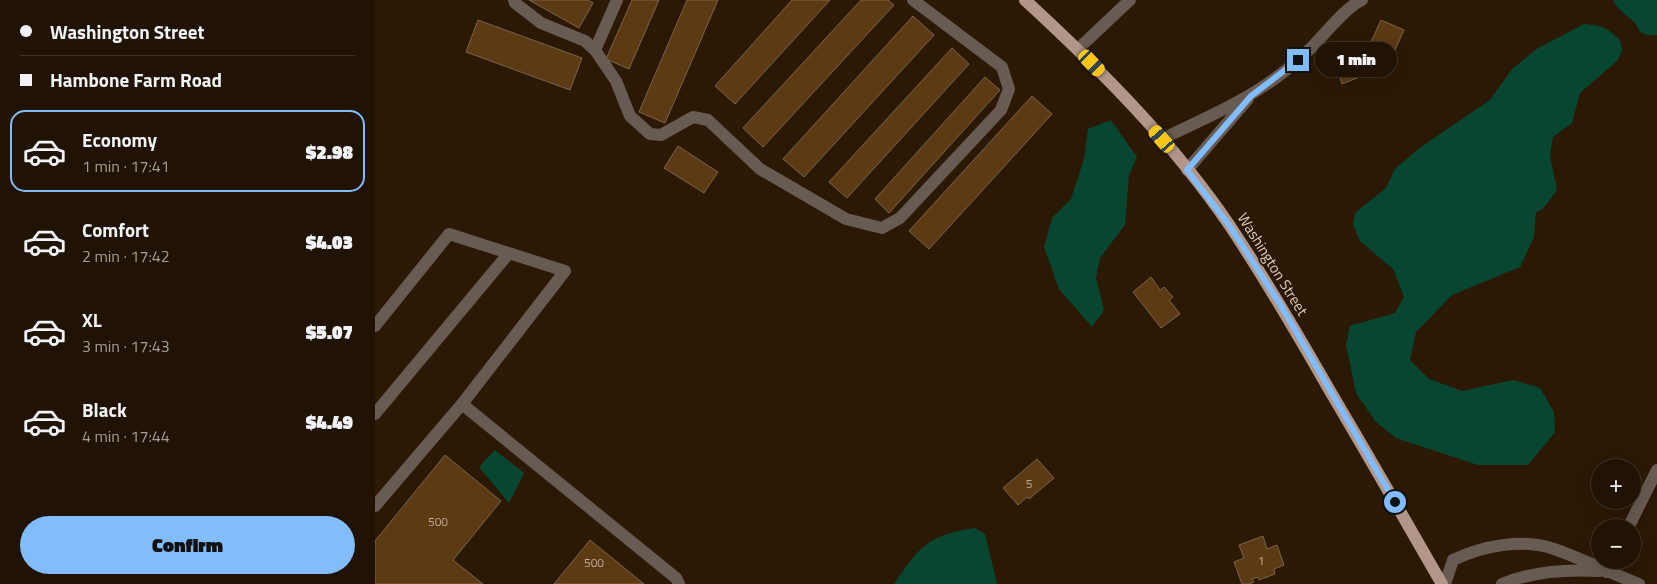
<!DOCTYPE html>
<meta charset="utf-8">
<style>
:root{--surface:#211304;--page:#291c0e;--text:#f1f3f6;--muted:#a29e9a;--line:#3e3226;--accent:#83bcfb}
body{margin:0;font-family:"Titillium Web",sans-serif;background:var(--page);color:var(--text);height:100vh;display:flex;flex-direction:column;font-size:19px;white-space:nowrap}
*{box-sizing:border-box;margin:0}
p{font-size:16px;color:var(--muted)}
.icon{flex:none;width:28px;height:28px;fill:none;stroke:currentColor;stroke-width:2;stroke-linecap:round;stroke-linejoin:round}
.map{position:relative;flex:1;overflow:hidden}
.panel{display:flex;flex-direction:column;background:var(--surface);width:375px}
.panel>*{flex:none}
.banner{display:grid;align-content:center;height:110px;padding:0 20px;background:var(--surface)}
.tools{position:absolute;left:1216px;top:459px;display:grid;gap:10px}
.tools a{display:grid;place-items:center;width:50px;height:50px;border-radius:50%;background:var(--surface);box-shadow:0 5px 20px #0002,0 0 0 1px var(--line);font-size:25px}
.end{position:absolute;width:22px;height:22px;margin:-11px;border:6px solid #83bcfb;background:#111;box-shadow:0 0 0 2px #111}
.from{border-radius:50%}
.bubble{position:absolute;height:35px;border-radius:18px;background:var(--surface);box-shadow:0 5px 20px #0002,0 0 0 1px var(--line);font-size:16px;font-weight:800;line-height:35px;text-align:center}
.car{position:absolute;width:15px;height:30px;margin:-15px -8px;border-radius:6px;box-shadow:0 0 4px 1px #0007;background:linear-gradient(#f5c518 24%,#345 0 40%,#f5c518 0 76%,#345 0 86%,#f5c518 0)}
.banner b{display:flex;align-items:center;gap:18px;height:48px;font-size:19px}
.banner b+b{border-top:1px solid var(--line)}
.banner i{width:12px;height:12px;background:var(--text)}
ul{padding:0;list-style:none}
li{display:flex;align-items:center;gap:15px;height:82px;margin:0 10px 8px;padding:0 10px;border:2px solid transparent;border-radius:15px}
li div{flex:1}
li b{display:block;font-size:19px}
li em{font-style:normal;font-weight:800}
li.selected{border-color:var(--accent)}
li>.icon{width:45px;height:45px;stroke-width:1.5}
.cta{display:flex;gap:10px;margin-top:auto;padding:10px 20px}
.cta a{flex:1;height:58px;border-radius:30px;background:var(--accent);color:#111;font-size:20px;font-weight:800;line-height:58px;text-align:center}
main{display:flex;flex:1;min-height:0}
.map>svg:first-child{display:block}
.green{fill:#074732}
.building{fill:#5c3a14;stroke:#7b644d}
.lines{fill:none;stroke-linecap:round;stroke-linejoin:round}
.minor{stroke:#675b53;stroke-width:12}
.major{stroke:#b29788;stroke-width:12}
.route{stroke:#83bcfb;stroke-width:6}
.labels{text-anchor:middle;dominant-baseline:central;stroke-width:4;stroke-linejoin:round;paint-order:stroke}
.number-label{font-size:12px;fill:#beab99}
.street-label{font-size:15px;fill:#ded1c5;stroke:#2c1905}
</style>
<main>
<section class="panel">
<div class="banner">
<b><i class="from"></i>Washington Street</b>
<b><i></i>Hambone Farm Road</b>
</div>
<ul>
<li class="selected"><svg class="icon" aria-label="car" viewBox="0 0 24 24"><path d="M5 17H2v-5l4-1 3-4h7l3 4 3 1v5h-3M9 17h6M6 11h13"/><circle cx="7" cy="17" r="2"/><circle cx="17" cy="17" r="2"/></svg><div><b>Economy</b><p>1 min · 17:41</p></div><em>$2.98</em></li>
<li><svg class="icon" aria-label="car" viewBox="0 0 24 24"><path d="M5 17H2v-5l4-1 3-4h7l3 4 3 1v5h-3M9 17h6M6 11h13"/><circle cx="7" cy="17" r="2"/><circle cx="17" cy="17" r="2"/></svg><div><b>Comfort</b><p>2 min · 17:42</p></div><em>$4.03</em></li>
<li><svg class="icon" aria-label="car" viewBox="0 0 24 24"><path d="M5 17H2v-5l4-1 3-4h7l3 4 3 1v5h-3M9 17h6M6 11h13"/><circle cx="7" cy="17" r="2"/><circle cx="17" cy="17" r="2"/></svg><div><b>XL</b><p>3 min · 17:43</p></div><em>$5.07</em></li>
<li><svg class="icon" aria-label="car" viewBox="0 0 24 24"><path d="M5 17H2v-5l4-1 3-4h7l3 4 3 1v5h-3M9 17h6M6 11h13"/><circle cx="7" cy="17" r="2"/><circle cx="17" cy="17" r="2"/></svg><div><b>Black</b><p>4 min · 17:44</p></div><em>$4.49</em></li>
</ul>
<div class="cta"><a>Confirm</a></div>
</section>
<div class="map">
<svg width="1282" height="584" viewBox="0 0 1282 584">
<rect width="100%" height="100%" fill="#2c1905"/>
<path class="green" d="M1238,0h44v35h-10l-7,-3 -4,-8 -19,-17z
M1209,24c19,2 22,3 36,16l2,11 -5,10 -37,32 -8,30 -19,14 -3,19 7,34 -14,19 -7,3 -2,25 -14,30 -68,28 -36,37 -6,28 19,19 33,12 51,-11 27,8 14,24 1,20 -27,33h-50l-82,-27 -20,-16 -20,-29 -10,-48 4,-19 45,-13 9,-16 -11,-28 -33,-28 -7,-16 2,-12 31,-25 9,-19 23,-20 72,-49 22,-31 26,-21z
M736,120l26,37 -8,18 -4,50 -25,33 -4,20 8,32 -12,17 -33,-38 -15,-42 8,-29 19,-19 13,-40 4,-30z
M120,450l29,23 -15,30 -30,-36z
M600,528l10,6 12,50h-103c26,-38 34,-49 81,-56z"/>
<path class="building" d="M154,0h59l5,3 -14,25z
M257,0h27l-30,69 -23,-10z
M312,0h31l-53,123 -26,-11z
M417,0h38l-95,104 -20,-18z
M486,0h27l6,5 -131,142 -20,-19z
M538,16l21,19 -130,142 -21,-18z
M103,20l104,38 -12,32 -104,-38z
M1006,20l23,10 -10,22 -4,-2 -5,17 -43,17 -10,-27 21,-8 1,2 21,-8 -4,-1z
M577,48l17,16 -122,134 -18,-16z
M610,77l15,13 -111,123 -14,-14z
M657,96l20,18 -123,135 -20,-18z
M303,146l40,26 -14,21 -40,-25z
M776,277l9,13 4,-3 9,10 -4,3 11,14 -19,14 -28,-36z
M70,455l56,46 -48,59 30,24h-108v-43z
M662,459l17,19 -25,21 -2,-2 -9,8 -15,-17z
M888,536l4,13 10,-4 7,20 -10,4 1,5 -16,6 -1,-3 -6,2 2,3 -5,2h-7l-8,-22 10,-4 -5,-13z
M215,540l54,44h-90z"/>
<g class="lines">
<path class="minor" d="M139,0l1,3 26,20 44,18 10,9 21,31 14,35 20,18 11,1 32,-18 15,3 52,49 86,50 36,9 18,-10 101,-108 8,-21 -7,-22 -89,-67
M703,49l52,-49
M220,50l22,-50
M787,139c43,-21 87,-39 124,-69 9,-7 18,-15 26,-23 12,-12 35,-41 50,-47
M812,170l61,-71
M0,326l74,-92 116,37 -103,133
M0,414l134,-161
M0,506l87,-102 214,174 3,6
M1253,528l29,-58
M1231,572l6,-12
M1070,584l8,-24c29,-14 69,-22 101,-11 29,10 56,24 85,35
M1127,584c31,-13 63,-15 97,-13"/>
<path class="major" d="M650,0c75,69 148,142 205,226 36,54 68,109 100,165 38,64 75,129 112,193"/>
</g>
<g class="lines">
<path class="route" d="M923,60l-47,36 -64,74 42,55 51,79 115,198"/>
</g>
<g class="labels">
<g class="number-label">
<text x="654" y="483">5</text>
<text x="63" y="521">500</text>
<text x="886" y="560">1</text>
<text x="219" y="562">500</text>
</g>
<g class="street-label">
<text transform="translate(898 264) rotate(58)">Washington Street</text>
</g>
</g>
</svg>
<div class="tools">
<a>+</a>
<a>−</a>
</div>
<i class="end from" style="left:1020px;top:502px"></i>
<i class="end" style="left:923px;top:60px"></i>
<div class="bubble" style="left:940px;top:42px;width:82px">1 min</div>
<i class="car" style="left:717px;top:63px;rotate:136deg"></i>
<i class="car" style="left:787px;top:139px;rotate:319deg"></i>
</div>
</main>
